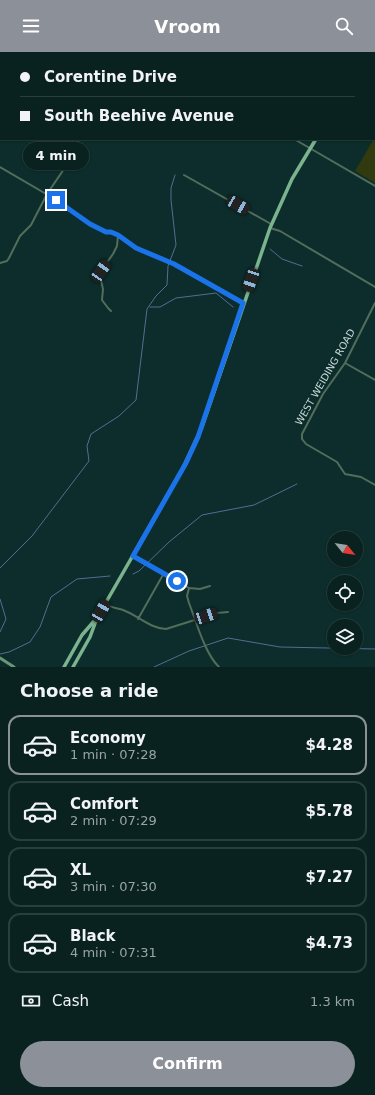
<!DOCTYPE html>
<meta charset="utf-8">
<style>
:root{--surface:#092220;--page:#122a29;--text:#f1f3f6;--muted:#99a4a5;--line:#293f3e;--accent:#8c9099}
body{margin:0;font-family:"DejaVu Sans",sans-serif;background:var(--page);color:var(--text);height:100vh;display:flex;flex-direction:column;font-size:15px;white-space:nowrap}
*{box-sizing:border-box;margin:0}
p{font-size:13px;color:var(--muted)}
.icon{flex:none;width:22px;height:22px;fill:none;stroke:currentColor;stroke-width:2;stroke-linecap:round;stroke-linejoin:round}
.map{position:relative;height:615px;overflow:hidden}
.side{display:flex;flex-direction:column;background:var(--surface);flex:1}
.side>*{flex:none}
.guide{position:absolute;left:0px;top:0px;width:375px;height:88px;box-shadow:0 1px 3px #0004,0 0 0 1px var(--line);display:grid;align-content:center;height:88px;padding:0 20px;background:var(--surface)}
.needle{width:26px;rotate:120deg}
.fabs{position:absolute;left:327px;top:479px;display:grid;gap:8px}
.fabs a{display:grid;place-items:center;width:36px;height:36px;border-radius:50%;background:var(--surface);box-shadow:0 1px 3px #0004,0 0 0 1px var(--line);font-size:20px}
.end{position:absolute;width:18px;height:18px;margin:-9px;border:5px solid #1a73e8;background:#fff;box-shadow:0 0 0 2px #fff}
.from{border-radius:50%}
.bubble{position:absolute;height:28px;border-radius:14px;background:var(--surface);box-shadow:0 1px 3px #0004,0 0 0 1px var(--line);font-size:13px;font-weight:600;line-height:28px;text-align:center}
.car{position:absolute;width:12px;height:24px;margin:-12px -6px;border-radius:5px;box-shadow:0 0 3px 1px #0007;background:linear-gradient(#222 24%,#8ab4d8 0 40%,#222 0 76%,#8ab4d8 0 86%,#222 0)}
.guide b{display:flex;align-items:center;gap:14px;height:38px;font-size:15px}
.guide b+b{border-top:1px solid var(--line)}
.guide i{width:10px;height:10px;background:var(--text)}
ul{padding:0;list-style:none}
li{display:flex;align-items:center;gap:12px;height:60px;margin:0 8px 6px;padding:0 12px;border:2px solid var(--line);border-radius:12px}
li div{flex:1}
li b{display:block;font-size:15px}
li em{font-style:normal;font-weight:600}
li.active{border-color:var(--accent)}
li>.icon{width:36px;height:36px;stroke-width:1.5}
h2{padding:0 20px;font-size:18px;line-height:48px}
.pay{display:flex;align-items:center;gap:10px;height:44px;padding:0 20px;font-size:15px}
.pay p{margin-inline-start:auto}
.cta{display:flex;gap:8px;margin-top:auto;padding:8px 20px}
.cta a{flex:1;height:46px;border-radius:24px;background:var(--accent);color:#fff;font-size:16px;font-weight:600;line-height:46px;text-align:center}
header{display:flex;justify-content:space-between;align-items:center;height:52px;padding:0 20px;background:var(--accent);color:#fff;font-size:18px;font-weight:600}
.map>svg:first-child{display:block}
.green{fill:#313a0f}
.lines{fill:none;stroke-linecap:round;stroke-linejoin:round}
.stream{stroke:#526e91;stroke-width:1}
.street{stroke:#526d5b;stroke-width:2}
.secondary{stroke:#699578;stroke-width:3}
.primary{stroke:#7ab38e;stroke-width:3.5}
.route{stroke:#1a73e8;stroke-width:5}
.labels{text-anchor:middle;dominant-baseline:central;stroke-width:4;stroke-linejoin:round;paint-order:stroke}
.street-label{font-size:10px;fill:#c7d8d7;stroke:#0c2d2b}
</style>
<header><svg class="icon" aria-label="menu" viewBox="0 0 24 24"><path d="M4 6h16M4 12h16M4 18h16"/></svg>Vroom<svg class="icon" aria-label="search" viewBox="0 0 24 24"><circle cx="10" cy="10" r="6"/><path d="M15 15l6 6"/></svg></header>
<div class="map">
<svg width="375" height="615" viewBox="0 0 375 615">
<rect width="100%" height="100%" fill="#0c2d2b"/>
<path class="green" d="M375,85v46l-20,-12z"/>
<g class="lines">
<path class="stream" d="M328,1l1,-1
M270,197l12,10 20,7
M150,255h10l16,-9 40,-5 17,14
M0,516l32,-32 57,-75 -2,-15 4,-12 28,-18 17,-16 11,-91 9,-13 11,-11 1,-19 8,-21 -5,-45v-12l4,-13
M133,522l6,-3 30,-29 33,-27 52,-10 43,-21
M0,547l6,20 -6,13
M0,602l9,-2 21,-10 10,-15 11,-30 26,-18 33,-3
M154,615l35,-16 39,-13 52,9 95,2"/>
<path class="street" d="M145,0l1,1
M314,0l2,1
M28,1l1,-1
M129,1v-1
M294,87l81,47
M0,115l65,38 25,19 16,8 12,3 18,13 38,16 69,39
M184,123l87,49
M270,176l10,3 95,56
M0,211l7,-2 2,-3 11,-22 11,-11 16,-31 17,-25 15,-30
M375,251l-30,60 -22,31 -21,40v5l4,5 31,18 8,12 16,3 14,8
M111,259l-3,-3 -6,-8 1,-11 -3,-13 1,-5 12,-17 4,-8 1,-11
M345,311l30,17
M133,504l56,32 11,1 10,-3
M189,536l-2,8 2,7c7,18 16,51 30,64
M106,552c6,4 11,4 17,6 16,6 26,18 43,19l51,-16 11,-1
M138,567l26,-46"/>
<path class="secondary" d="M0,606l14,9"/>
<path class="primary" d="M374,3l1,-2
M64,615l18,-32 13,-15
M73,615l17,-30 7,-19 85,-148 20,-43 68,-199 22,-49 24,-40"/>
</g>
<g class="lines">
<path class="route" d="M56,148l34,24 16,8h5l7,3 18,13 38,16 69,39 -45,134 -12,26 -53,93 44,25"/>
</g>
<g class="labels">
<g class="street-label">
<text transform="translate(325 325) rotate(-60)">WEST WEIDING ROAD</text>
</g>
</g>
</svg>
<div class="fabs">
<a><svg class="needle" viewBox="-14 -14 28 28"><path d="M0-13l5 13h-10z" fill="#e53935"/><path d="M0 13l5-13h-10z" fill="#99a4a5"/></svg></a>
<a><svg class="icon" aria-label="locate" viewBox="0 0 24 24"><circle cx="12" cy="12" r="6"/><path d="M12 2v4M12 18v4M2 12h4M18 12h4"/></svg></a>
<a><svg class="icon" aria-label="layers" viewBox="0 0 24 24"><path d="M12 4l9 5-9 5-9-5zM3 14l9 5 9-5"/></svg></a>
</div>
<i class="end from" style="left:177px;top:529px"></i>
<i class="end" style="left:56px;top:148px"></i>
<div class="bubble" style="left:23px;top:90px;width:66px">4 min</div>
<i class="car" style="left:238px;top:153px;rotate:120deg"></i>
<i class="car" style="left:101px;top:219px;rotate:34deg"></i>
<i class="car" style="left:251px;top:228px;rotate:199deg"></i>
<i class="car" style="left:101px;top:559px;rotate:30deg"></i>
<i class="car" style="left:206px;top:564px;rotate:71deg"></i>
<div class="guide">
<b><i class="from"></i>Corentine Drive</b>
<b><i></i>South Beehive Avenue</b>
</div>
</div>
<section class="side">
<h2>Choose a ride</h2>
<ul>
<li class="active"><svg class="icon" aria-label="car" viewBox="0 0 24 24"><path d="M5 17H2v-5l4-1 3-4h7l3 4 3 1v5h-3M9 17h6M6 11h13"/><circle cx="7" cy="17" r="2"/><circle cx="17" cy="17" r="2"/></svg><div><b>Economy</b><p>1 min · 07:28</p></div><em>$4.28</em></li>
<li><svg class="icon" aria-label="car" viewBox="0 0 24 24"><path d="M5 17H2v-5l4-1 3-4h7l3 4 3 1v5h-3M9 17h6M6 11h13"/><circle cx="7" cy="17" r="2"/><circle cx="17" cy="17" r="2"/></svg><div><b>Comfort</b><p>2 min · 07:29</p></div><em>$5.78</em></li>
<li><svg class="icon" aria-label="car" viewBox="0 0 24 24"><path d="M5 17H2v-5l4-1 3-4h7l3 4 3 1v5h-3M9 17h6M6 11h13"/><circle cx="7" cy="17" r="2"/><circle cx="17" cy="17" r="2"/></svg><div><b>XL</b><p>3 min · 07:30</p></div><em>$7.27</em></li>
<li><svg class="icon" aria-label="car" viewBox="0 0 24 24"><path d="M5 17H2v-5l4-1 3-4h7l3 4 3 1v5h-3M9 17h6M6 11h13"/><circle cx="7" cy="17" r="2"/><circle cx="17" cy="17" r="2"/></svg><div><b>Black</b><p>4 min · 07:31</p></div><em>$4.73</em></li>
</ul>
<div class="pay"><svg class="icon" aria-label="cash" viewBox="0 0 24 24"><path d="M3 7h18v10H3z"/><circle cx="12" cy="12" r="2"/></svg>Cash<p>1.3 km</p></div>
<div class="cta"><a>Confirm</a></div>
</section>
